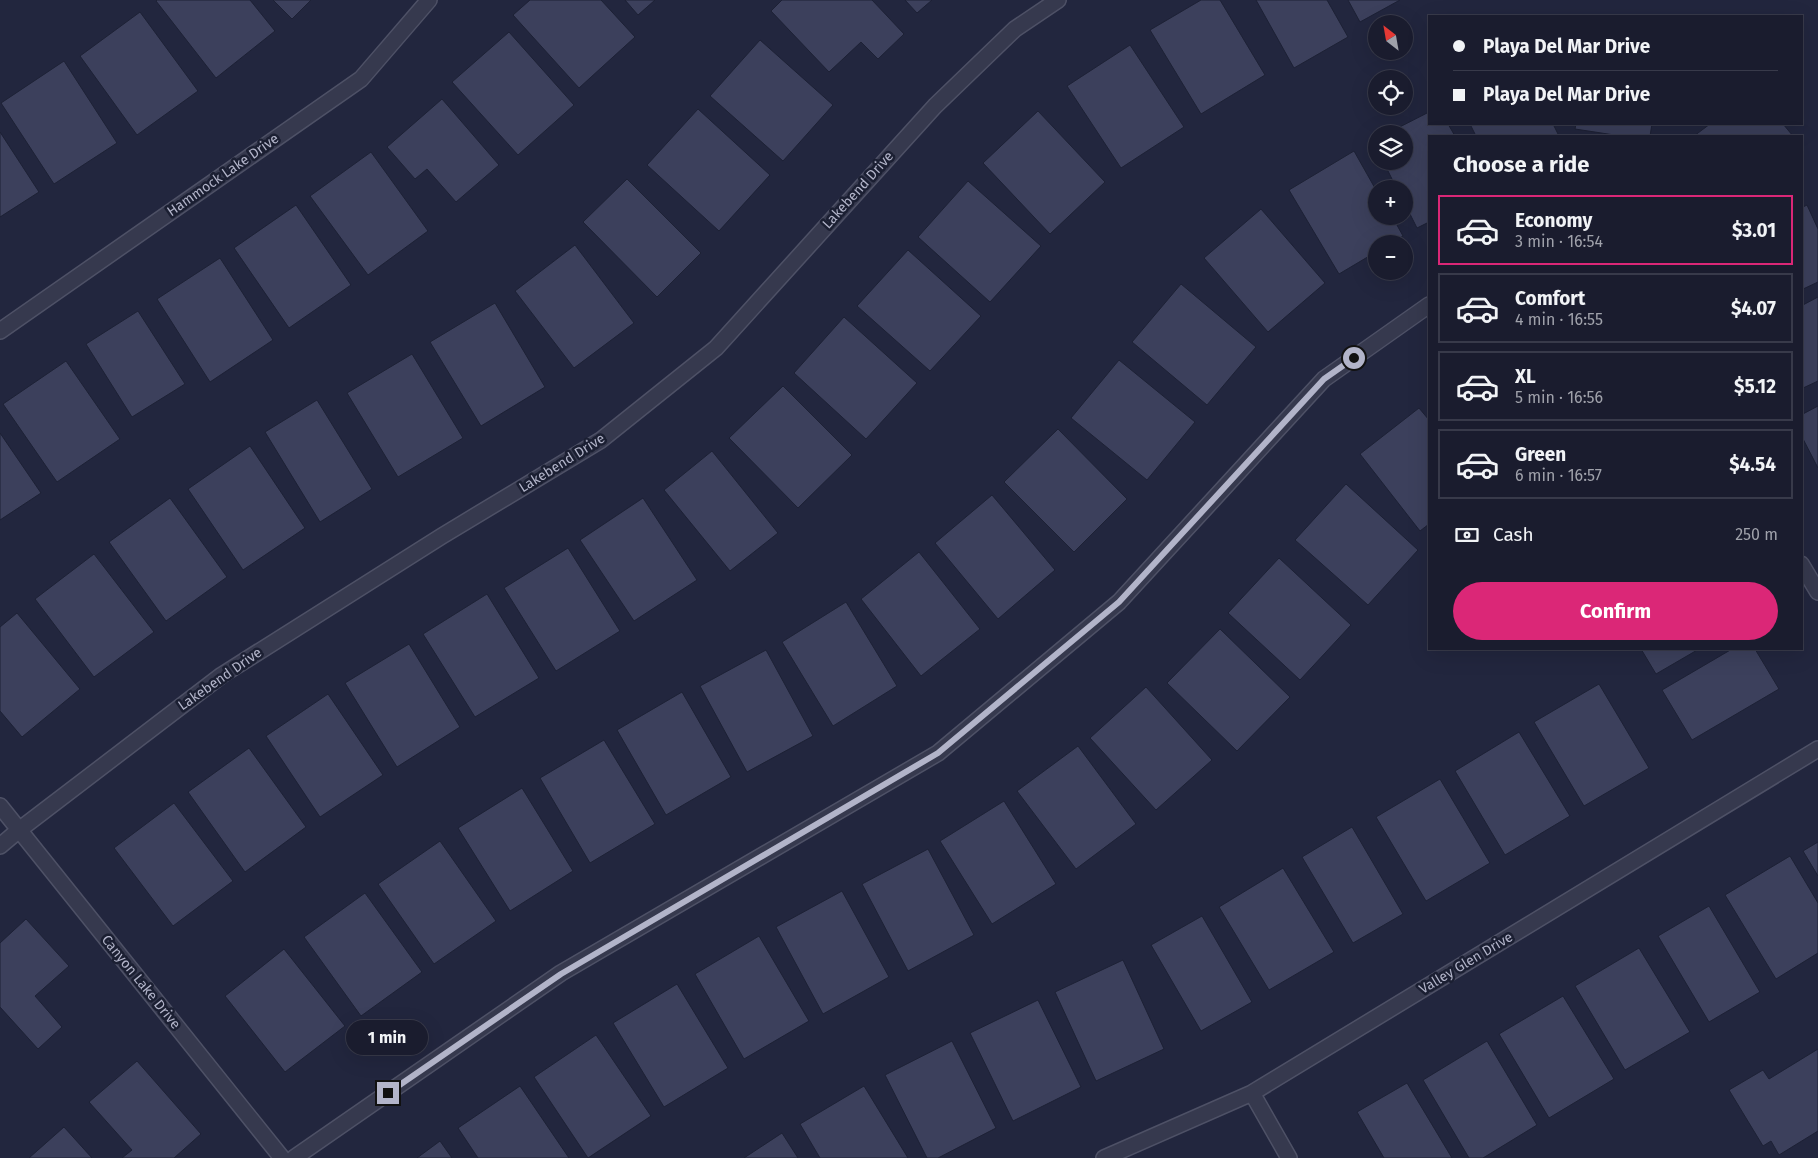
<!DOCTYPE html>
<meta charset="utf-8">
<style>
:root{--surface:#1a1c2e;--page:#27293a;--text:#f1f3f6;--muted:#9fa1aa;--line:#383a4a;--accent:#db2777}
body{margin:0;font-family:"Fira Sans",sans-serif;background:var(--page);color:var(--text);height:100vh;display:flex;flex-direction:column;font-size:19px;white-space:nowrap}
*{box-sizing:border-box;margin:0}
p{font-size:16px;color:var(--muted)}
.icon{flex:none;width:28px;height:28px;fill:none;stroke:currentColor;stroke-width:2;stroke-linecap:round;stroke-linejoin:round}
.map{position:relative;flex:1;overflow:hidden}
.side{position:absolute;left:1428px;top:135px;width:375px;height:515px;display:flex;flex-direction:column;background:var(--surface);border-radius:0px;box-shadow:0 5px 20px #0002,0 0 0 1px var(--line)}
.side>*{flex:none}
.guide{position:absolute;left:1428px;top:15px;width:375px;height:110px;border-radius:0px;box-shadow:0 5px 20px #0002,0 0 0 1px var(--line);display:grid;align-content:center;height:110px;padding:0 25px;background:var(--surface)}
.needle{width:32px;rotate:329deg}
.fabs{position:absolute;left:1368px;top:15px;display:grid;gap:10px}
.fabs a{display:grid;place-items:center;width:45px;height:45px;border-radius:50%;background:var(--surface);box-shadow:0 5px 20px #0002,0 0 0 1px var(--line);font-size:25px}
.end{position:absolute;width:22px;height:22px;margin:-11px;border:6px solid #b2b4c9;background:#111;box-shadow:0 0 0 2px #111}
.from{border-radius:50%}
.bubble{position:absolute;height:35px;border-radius:18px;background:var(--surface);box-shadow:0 5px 20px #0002,0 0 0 1px var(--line);font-size:16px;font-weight:700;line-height:35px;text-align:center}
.guide b{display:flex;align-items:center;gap:18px;height:48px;font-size:19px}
.guide b+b{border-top:1px solid var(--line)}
.guide i{width:12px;height:12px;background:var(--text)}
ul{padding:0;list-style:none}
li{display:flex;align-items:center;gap:15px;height:70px;margin:0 10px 8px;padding:0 15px;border:2px solid var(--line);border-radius:0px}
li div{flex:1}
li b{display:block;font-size:19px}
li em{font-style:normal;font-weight:700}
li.current{border-color:var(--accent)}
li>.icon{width:45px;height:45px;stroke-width:1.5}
h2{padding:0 25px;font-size:22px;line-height:60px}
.pay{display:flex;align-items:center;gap:12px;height:55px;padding:0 25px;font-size:19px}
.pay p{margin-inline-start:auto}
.button{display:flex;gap:10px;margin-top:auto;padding:10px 25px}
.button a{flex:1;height:58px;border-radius:30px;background:var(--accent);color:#fff;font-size:20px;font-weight:700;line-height:58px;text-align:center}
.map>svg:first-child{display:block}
.building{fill:#3c405c;stroke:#1d2135}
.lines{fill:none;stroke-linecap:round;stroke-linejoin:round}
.minor-casing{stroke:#4e5166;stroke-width:18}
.minor{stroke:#36394e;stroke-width:15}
.route{stroke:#b2b4c9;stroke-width:6}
.labels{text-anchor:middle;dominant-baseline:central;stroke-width:5;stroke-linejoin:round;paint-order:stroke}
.street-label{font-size:14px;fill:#b2b4c9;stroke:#1b1f32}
</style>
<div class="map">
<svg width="1818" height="1158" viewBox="0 0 1818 1158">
<rect width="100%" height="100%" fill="#22263e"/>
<path class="building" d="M157,0h93l25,31 -59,47 -60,-77z
M273,0h38l-19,19z
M530,0h71l34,37 -56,51 -66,-73z
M625,0h30l-17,15z
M782,0h90l32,34 -26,25 -17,-17 -32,30 -58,-61z
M905,0h27l-15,13z
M1201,0h19l45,75 -64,39 -51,-84z
M1256,0h71l21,37 -54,31z
M1348,0h52l-40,22z
M140,12l58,79 -61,44 -57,-79z
M509,32l65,73 -56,50 -66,-73z
M760,40l73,65 -50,56 -73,-65z
M1130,45l54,82 -63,41 -54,-82z
M64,61l53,82 -63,41 -53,-81z
M442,99l57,66 -43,37 -29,-33 -12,10 -28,-32z
M698,109l72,66 -51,56 -72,-66z
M1038,111l67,71 -55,52 -67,-71z
M1429,112v12h19l7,12h-26v86l-12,6 -13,-26v-13h-7l-14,-28h21v-27h-18z
M1470,124h83l6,12h-83z
M1576,124h76l-2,12h-29l-46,-7z
M1710,124h73l10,12h-99z
M0,132l39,60 -39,25z
M1354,151l22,39v26h16l11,20 -13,8h-14v8l-37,22 -50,-84z
M371,152l57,79 -60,44 -58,-79z
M627,179l74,74 -44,44 -74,-75z
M968,181l73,65 -51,56 -72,-65z
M296,205l55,80 -62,43 -55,-80z
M1807,205l11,24v53l-17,8v-82z
M1261,209l64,74 -57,49 -64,-74z
M575,245l59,78 -60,45 -59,-77z
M908,250l73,66 -51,55 -73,-65z
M220,258l53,82 -63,42 -53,-83z
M1181,284l75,63 -49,58 -75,-63z
M1818,297v84l-17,8v-83z
M495,303l50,84 -64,39 -51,-84z
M138,311l47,73 -53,33 -46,-73z
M844,317l73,66 -51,56 -72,-66z
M412,354l51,84 -65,39 -51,-84z
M1119,360l76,62 -48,58 -76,-62z
M66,361l54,78 -63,43 -54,-78z
M783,386l69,69 -54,53 -69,-70z
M317,400l55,89 -52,33 -55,-90z
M1818,406v62l-17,-33v-20z
M1419,408l10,12v104l-9,7 -60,-77z
M1058,429l69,70 -53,53 -70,-70z
M0,433l41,60 -41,27z
M250,446l55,82 -62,42 -55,-81z
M712,451l66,82 -48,38 -66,-81z
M1346,484l72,66 -50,55 -73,-65z
M992,495l63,75 -57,49 -63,-76z
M170,498l57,79 -61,44 -57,-79z
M643,498l54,82 -63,41 -54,-81z
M568,548l52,83 -64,40 -52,-83z
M919,552l61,77 -59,47 -60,-77z
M94,554l60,78 -60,45 -59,-78z
M1279,558l72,67 -51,55 -72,-67z
M487,594l52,84 -64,39 -52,-83z
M846,602l51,84 -64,40 -51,-84z
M17,613l63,76 -58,48 -22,-26v-84z
M1220,629l70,68 -53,54 -70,-68z
M409,644l51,83 -63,40 -52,-84z
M1641,649h58l-43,25z
M1732,649h23l24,40 -87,51 -30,-50z
M766,650l47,86 -66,36 -47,-86z
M1599,684l50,84 -65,38 -50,-84z
M1146,687l66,73 -56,50 -66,-72z
M682,692l49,85 -65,38 -49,-85z
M328,694l55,81 -63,42 -54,-81z
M1519,732l51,84 -65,39 -50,-84z
M604,740l51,84 -65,39 -50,-85z
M1078,746l58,78 -60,45 -59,-78z
M249,748l57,79 -61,45 -57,-80z
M1440,779l50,84 -64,38 -50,-84z
M522,788l51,83 -63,40 -52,-83z
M1004,801l52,83 -64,40 -52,-83z
M174,803l59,78 -60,45 -59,-78z
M1352,827l51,87 -50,29 -51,-86z
M440,841l56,80 -62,43 -56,-80z
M1818,842v34l-15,-25z
M928,849l46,86 -66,36 -46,-87z
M1790,856l28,47v50l-42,26 -51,-84z
M1283,868l51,84 -65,38 -50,-83z
M842,891l47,86 -66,37 -47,-87z
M365,893l57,79 -61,44 -57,-79z
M1709,906l51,86 -51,30 -51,-86z
M1202,916l50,86 -51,29 -50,-86z
M26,919l43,47 -34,30 27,31 -24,22 -38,-42v-64z
M759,936l50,85 -65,38 -49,-85z
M1639,948l51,84 -65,38 -50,-84z
M284,949l61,77 -60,46 -60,-76z
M1123,960l41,89 -68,32 -41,-89z
M677,984l51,84 -64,39 -51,-84z
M1563,996l51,83 -65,39 -50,-84z
M1038,1000l43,87 -68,34 -43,-88z
M596,1035l55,81 -63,42 -54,-81z
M952,1041l44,87 -58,30h-11l-42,-83z
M1487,1041l50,84 -54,33h-14l-46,-78z
M1818,1049v82l-39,24 -8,-14 -8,5 -34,-56 34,-20 6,9z
M137,1061l64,73 -27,24h-52l10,-8 -43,-48z
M1407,1083l45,75h-68l-27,-46z
M520,1086l49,72h-91l-20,-30z
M864,1086l44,72h-88l-20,-34z
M64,1127l28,31h-63z
M782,1133l16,25h-54z
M440,1141l12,17h-35z"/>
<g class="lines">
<g class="minor-casing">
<path id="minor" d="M0,331l361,-252 68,-79
M1801,564l17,28
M0,806l282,352
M0,846l19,-16 203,-155 220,-139 159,-96 115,-92 219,-242 80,-77 43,-29
M1252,1093l37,65
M294,1158l267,-185 377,-220 181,-151 205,-223 105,-74
M1104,1158l148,-65 566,-344"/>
</g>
<use href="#minor" class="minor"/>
</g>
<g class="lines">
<path class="route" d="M388,1093l173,-119 377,-221 181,-151 205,-223 30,-21"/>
</g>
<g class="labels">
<g class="street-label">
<text transform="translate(223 175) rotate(-35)">Hammock Lake Drive</text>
<text transform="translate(858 190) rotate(-48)">Lakebend Drive</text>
<text transform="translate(562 463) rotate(-32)">Lakebend Drive</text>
<text transform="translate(220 679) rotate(-35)">Lakebend Drive</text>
<text transform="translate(1466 963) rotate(-31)">Valley Glen Drive</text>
<text transform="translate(141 982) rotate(51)">Canyon Lake Drive</text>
</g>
</g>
</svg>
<div class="fabs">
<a><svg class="needle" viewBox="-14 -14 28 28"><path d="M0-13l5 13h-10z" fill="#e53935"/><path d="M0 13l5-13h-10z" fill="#9fa1aa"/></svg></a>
<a><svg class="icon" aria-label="locate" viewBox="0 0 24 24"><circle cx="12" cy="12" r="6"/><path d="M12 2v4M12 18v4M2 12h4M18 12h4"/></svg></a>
<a><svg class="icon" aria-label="layers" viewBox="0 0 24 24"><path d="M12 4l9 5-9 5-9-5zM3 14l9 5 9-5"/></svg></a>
<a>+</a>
<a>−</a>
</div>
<i class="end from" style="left:1354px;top:358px"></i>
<i class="end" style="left:388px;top:1093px"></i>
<div class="bubble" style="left:346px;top:1020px;width:82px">1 min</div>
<div class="guide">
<b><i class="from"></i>Playa Del Mar Drive</b>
<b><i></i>Playa Del Mar Drive</b>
</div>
<section class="side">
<h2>Choose a ride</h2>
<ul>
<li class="current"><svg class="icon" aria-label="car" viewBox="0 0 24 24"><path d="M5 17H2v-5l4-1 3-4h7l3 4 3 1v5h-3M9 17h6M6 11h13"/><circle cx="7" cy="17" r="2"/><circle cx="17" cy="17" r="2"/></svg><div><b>Economy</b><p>3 min · 16:54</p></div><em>$3.01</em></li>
<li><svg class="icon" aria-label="car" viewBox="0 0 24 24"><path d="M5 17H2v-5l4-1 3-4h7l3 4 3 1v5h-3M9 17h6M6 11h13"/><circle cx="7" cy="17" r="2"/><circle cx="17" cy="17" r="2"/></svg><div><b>Comfort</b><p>4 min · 16:55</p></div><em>$4.07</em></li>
<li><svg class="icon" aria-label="car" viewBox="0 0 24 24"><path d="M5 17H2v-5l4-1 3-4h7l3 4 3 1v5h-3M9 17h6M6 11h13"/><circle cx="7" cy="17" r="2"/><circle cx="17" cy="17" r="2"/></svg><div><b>XL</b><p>5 min · 16:56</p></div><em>$5.12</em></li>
<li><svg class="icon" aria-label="car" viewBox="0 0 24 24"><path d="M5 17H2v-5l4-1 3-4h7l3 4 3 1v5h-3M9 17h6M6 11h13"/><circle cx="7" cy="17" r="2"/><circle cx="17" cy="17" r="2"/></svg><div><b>Green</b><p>6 min · 16:57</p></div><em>$4.54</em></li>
</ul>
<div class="pay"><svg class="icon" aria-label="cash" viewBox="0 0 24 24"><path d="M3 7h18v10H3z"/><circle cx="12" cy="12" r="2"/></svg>Cash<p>250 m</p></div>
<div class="button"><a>Confirm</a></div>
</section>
</div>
